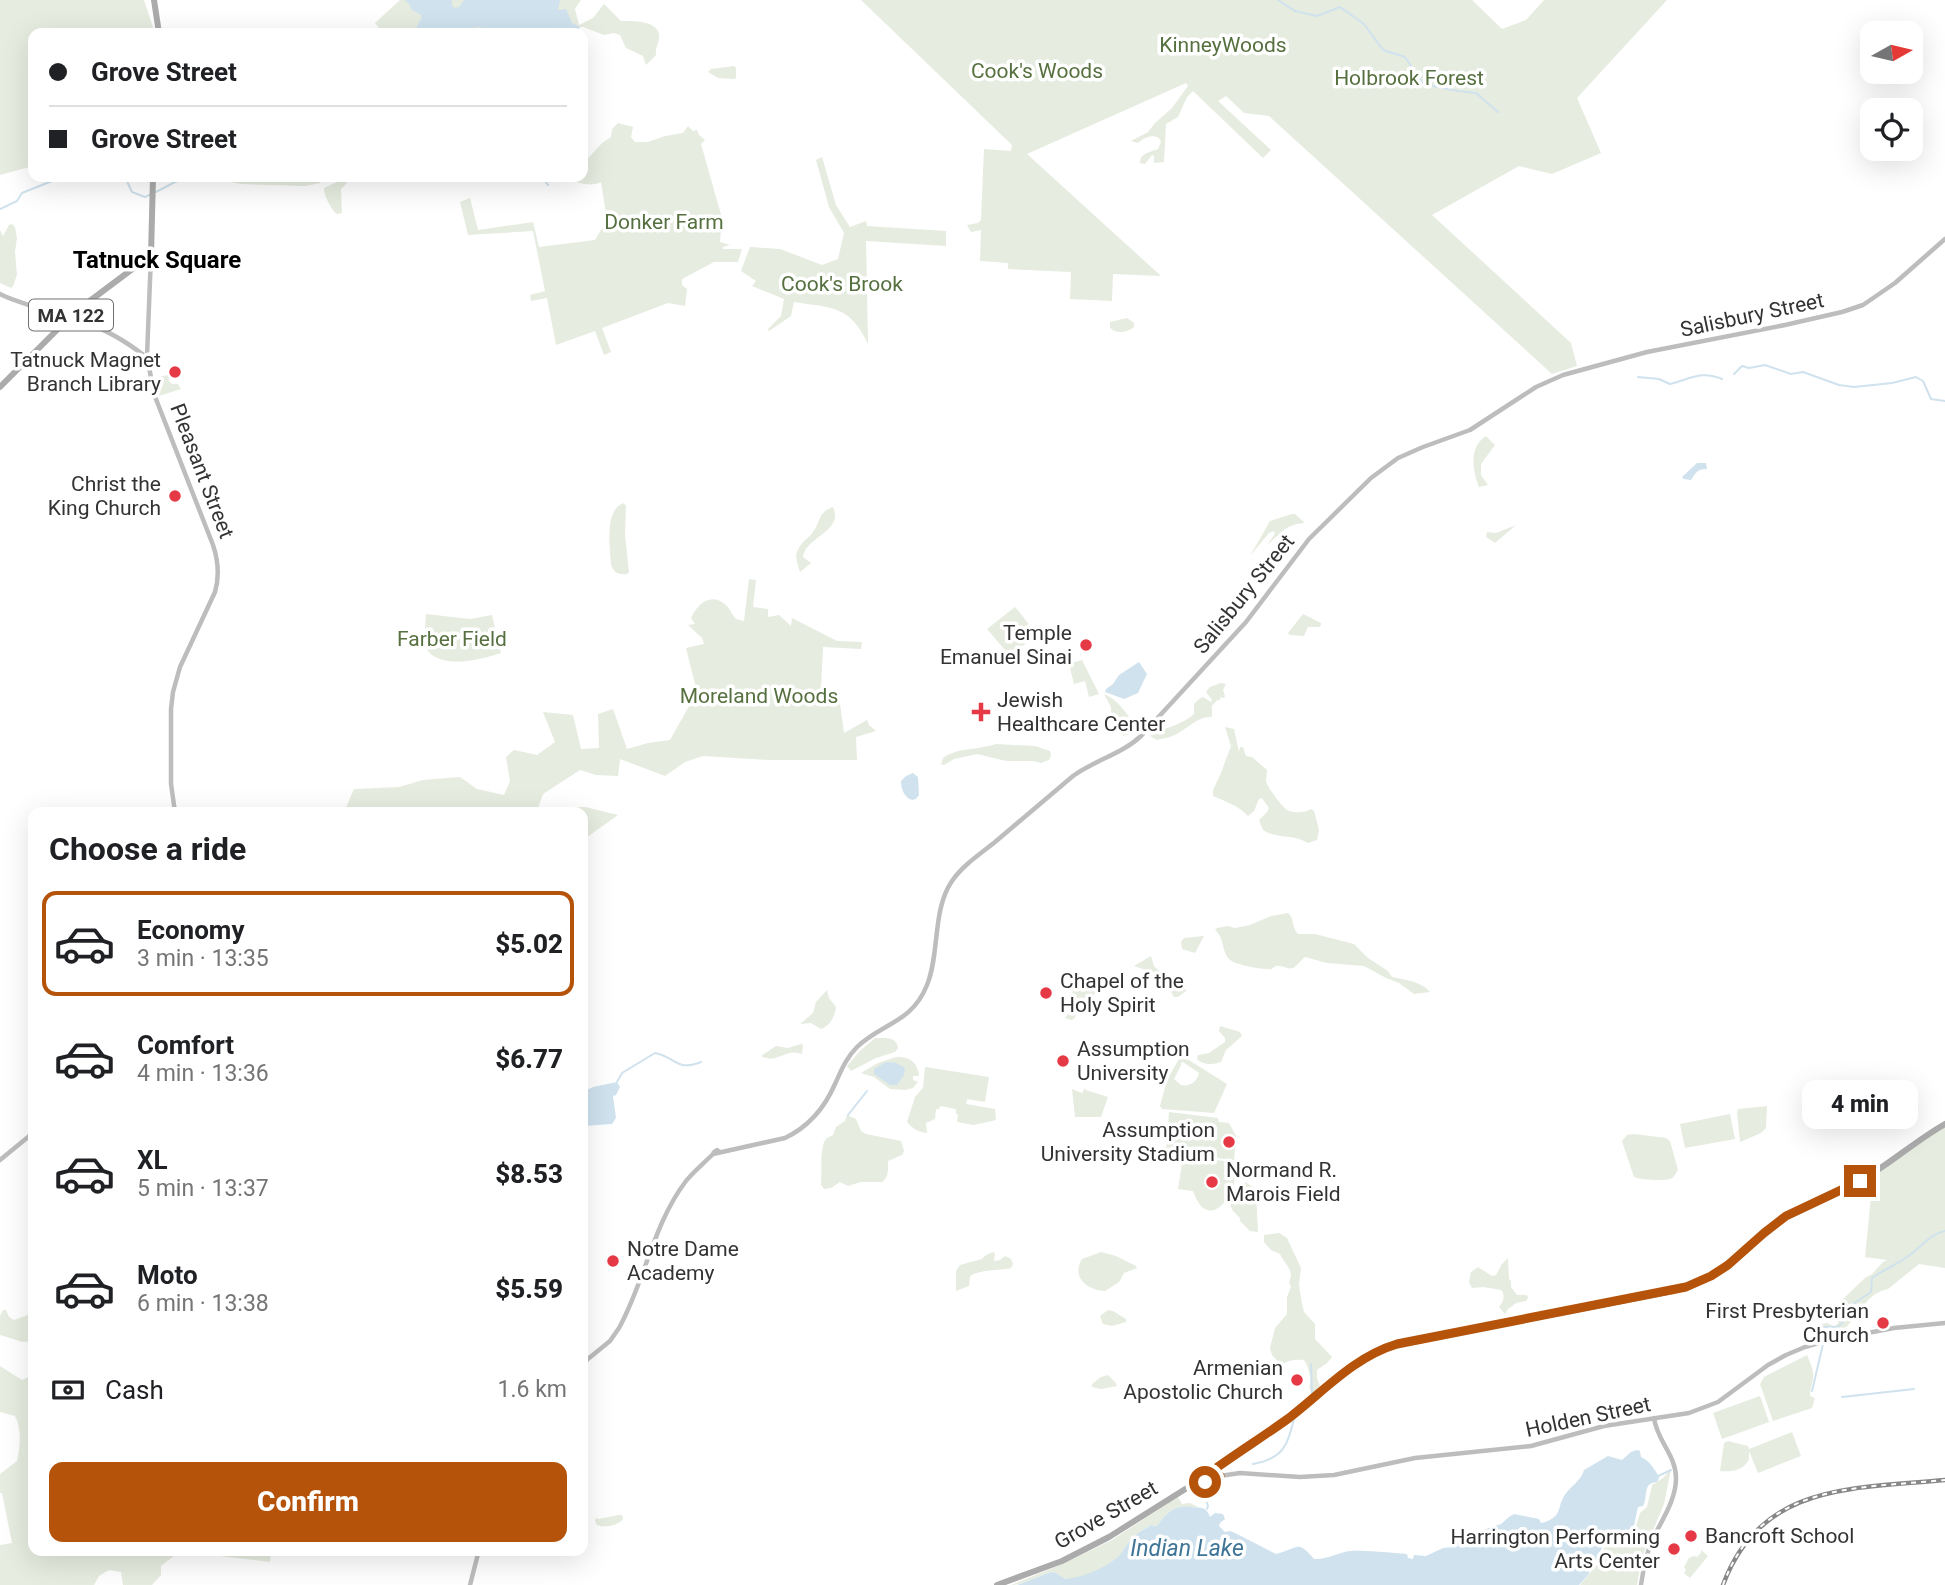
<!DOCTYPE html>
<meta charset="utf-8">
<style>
:root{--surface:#fff;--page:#f2f2f2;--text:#202124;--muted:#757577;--line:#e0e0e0;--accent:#b45309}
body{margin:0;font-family:Roboto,sans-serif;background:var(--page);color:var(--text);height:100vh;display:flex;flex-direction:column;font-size:26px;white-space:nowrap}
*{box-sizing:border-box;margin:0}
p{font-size:23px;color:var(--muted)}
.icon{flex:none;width:38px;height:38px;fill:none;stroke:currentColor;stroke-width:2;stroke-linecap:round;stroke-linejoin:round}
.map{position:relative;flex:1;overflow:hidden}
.details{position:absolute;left:28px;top:807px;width:560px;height:749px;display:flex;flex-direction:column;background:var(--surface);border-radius:14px;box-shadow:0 7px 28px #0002}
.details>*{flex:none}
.hud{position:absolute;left:28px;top:28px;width:560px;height:154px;border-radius:14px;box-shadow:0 7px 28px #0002;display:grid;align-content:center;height:154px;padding:0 21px;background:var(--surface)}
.needle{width:46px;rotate:82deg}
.buttons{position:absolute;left:1860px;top:21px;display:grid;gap:14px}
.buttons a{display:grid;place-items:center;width:63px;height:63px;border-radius:14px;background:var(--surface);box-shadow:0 7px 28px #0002;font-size:35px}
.end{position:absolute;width:32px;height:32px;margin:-16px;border:9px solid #b45309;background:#fff;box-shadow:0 0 0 4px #fff}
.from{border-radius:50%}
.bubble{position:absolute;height:49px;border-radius:14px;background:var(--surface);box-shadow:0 7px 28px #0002;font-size:23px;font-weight:800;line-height:49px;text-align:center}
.hud b{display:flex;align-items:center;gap:24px;height:66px;font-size:26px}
.hud b+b{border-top:2px solid var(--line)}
.hud i{width:18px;height:18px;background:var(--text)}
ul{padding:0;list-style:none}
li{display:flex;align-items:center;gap:21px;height:105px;margin:0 14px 10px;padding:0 7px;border:4px solid transparent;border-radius:14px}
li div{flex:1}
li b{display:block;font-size:26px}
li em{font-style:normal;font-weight:800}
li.current{border-color:var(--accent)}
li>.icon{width:63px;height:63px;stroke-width:1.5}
h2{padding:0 21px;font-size:32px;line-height:84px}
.pay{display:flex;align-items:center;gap:18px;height:77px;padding:0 21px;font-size:26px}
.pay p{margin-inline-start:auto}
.primary-button{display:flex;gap:14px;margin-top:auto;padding:14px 21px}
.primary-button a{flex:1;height:80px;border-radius:14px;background:var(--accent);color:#fff;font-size:28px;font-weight:800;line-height:80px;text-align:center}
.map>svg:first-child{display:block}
.green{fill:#e6ecdf;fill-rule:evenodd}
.water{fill:#cfe2ee}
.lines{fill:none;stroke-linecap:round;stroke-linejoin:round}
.stream{stroke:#cfe2ee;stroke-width:2}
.secondary{stroke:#bdbdbd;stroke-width:4.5}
.primary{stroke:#ababab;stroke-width:6}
.rail-casing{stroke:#888;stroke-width:4.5}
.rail{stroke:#fff;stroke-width:2;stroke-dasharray:5;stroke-linecap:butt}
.route{stroke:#b45309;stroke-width:9}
.poi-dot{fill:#e63946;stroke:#fff;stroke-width:2.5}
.labels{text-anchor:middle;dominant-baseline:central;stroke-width:7;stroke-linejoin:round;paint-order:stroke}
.shield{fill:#fff;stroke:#707070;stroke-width:2}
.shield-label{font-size:19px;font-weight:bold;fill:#333}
.park-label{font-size:21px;fill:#56703f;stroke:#fff}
.street-label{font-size:21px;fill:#333;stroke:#fff}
.poi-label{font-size:21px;fill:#333;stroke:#fff;text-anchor:end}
.water-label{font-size:23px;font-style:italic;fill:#3f7597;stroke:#fff}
.quarter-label{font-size:24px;font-weight:bold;fill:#000;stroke:#fff}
</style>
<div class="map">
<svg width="1945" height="1585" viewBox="0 0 1945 1585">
<rect width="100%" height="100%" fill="#fff"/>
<path class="green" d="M0,0h144l10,30 -17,3h-104v133l-33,9z
M400,0h181l-6,9 4,16 14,-7 11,-14 17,17c11,0 41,-1 38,18 -1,6 -4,9 -3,16l-10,10 -3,-9 -17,-8 -6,-13 -6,-2 -10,2 -21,-8h-4l2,6h-198l-8,-10z
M861,0h611l30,29 24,-9 18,-20h123l-90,98 24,55 -49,21 -33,-8 -87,49 139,128 6,23 -25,8 -283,-258 -25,-3 -18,-17 -8,5 53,49 -8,8 -70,-67 -6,6 -9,20 -12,7 -2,38 -10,1v-7l-2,-1 -7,9 -5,-1c-1,-9 10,-11 18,-14l3,-7 -2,-4c-8,-4 -15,0 -21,5l-7,-2 17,-9 7,-9 17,-15 16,-22 -2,-3 -159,71 134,122 -48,-2 -1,27 -42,-2 1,-27 -63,-3v-6l-28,-2 1,-31 -10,2 -4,-7 11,-2 3,-3 3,-71 27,2 1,-6z
M734,66l2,2v10l-2,1 -16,-1 -10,-6 3,-3z
M618,123l15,4 -2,10 4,5h13l17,-6 18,-3 5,-7 5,5 4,-1 2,5 6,5 -4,4 21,74 -2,24 10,3 -7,2v2h19l-4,13h-24l-32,17v6l5,4 -2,17 -17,-3 -66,25 9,24 -7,3 -9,-24 -39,14 -9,-47 -16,3 -1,-6 15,-4 -12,-60 -65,4 -8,-33 10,-4 8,32 55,-8 6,25 56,-7 12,-20 -6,-38c-13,6 -25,0 -37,-5h19v-13l19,-21 9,-6 1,-8z
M822,157l14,48 14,22 16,-6 1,5 79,5v15l-80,-5 2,103c-18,-39 -36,-36 -74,-42l-3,14 -22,15 -1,-2 13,-13 3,-17 -32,-13 4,-5 -15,-10 9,-24 30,2 42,16 16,-6 6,-26 -15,-26 -13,-47z
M267,177h55l-2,6 -15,3 -64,-2 -30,-6 35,2z
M346,178h2l-2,6 -5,5 1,24 -5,1c-5,-3 -14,-20 -13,-26z
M12,224l3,3 2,11 -2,14 2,23 -4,11 -2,2 -11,-5v-53l3,6 6,-11z
M1127,318l7,5v4c-8,6 -17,7 -24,1v-6z
M168,375l1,5 -2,3 2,-2 3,3h6l3,5 -22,7v-3l2,-1h-3l-3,-14z
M1486,436l9,9 -14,19v11l7,10 -9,2c-6,-15 -11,-40 7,-51z
M624,503l2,3 -1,29 4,37 -2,2c-8,1 -13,-1 -16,-9 -1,-18 -7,-56 13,-62z
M833,507c11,25 -27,29 -30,50l8,6 -11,9c-2,-7 -6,-16 -2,-22 3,-8 11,-12 15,-18 8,-10 4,-19 20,-25z
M1292,514h3l10,9c-20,1 -24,11 -38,22l8,-11 -1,-3 -5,2 -19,23 20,-35z
M1516,525l-21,18 -9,-6 1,-5 9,1z
M749,579l7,1 -3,27 15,2v8l11,-2 12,11 1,-8 45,23 25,1 -1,7 -38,-2 -2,42h17l6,44 23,-13 2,5 7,6 -20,6 1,23h-88l-66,-4 -18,6 -20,14 -45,-17 -2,17 -22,-1 -16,-5 -37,24 -5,14 47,-1 33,8 -35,25v-28h-239l10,-23 45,-2 24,-7 37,-3 17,12 27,6 6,-14 -4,-24 8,-7 23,5 18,-13 -12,-30 30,3 8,34 18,-1 -1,-34 15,-5 14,40 21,-6 22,-3 27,-48 -11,-44 18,-4 -2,-6 -14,-13 7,-1 -4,-6c7,-15 20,-26 35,-13 4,4 6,10 10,14l8,2z
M1015,607l13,16 -2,20 -16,13 -23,-27z
M426,614l44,5 22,-4 9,38c-20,6 -50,15 -69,2 -3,-2 -5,-6 -8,-9z
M1303,614l18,9v2l-2,2h-11l-4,9 -14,-1 -2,-2z
M1082,660l17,34 -10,3 -4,-16 -11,3 -5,-20z
M1221,683l5,1 -3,6 2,6 -1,2 -4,-1 1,2 -5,2 -4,5v11c-15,0 -20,8 -32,15 -7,5 -15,6 -23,8l-7,-4c14,-9 31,-10 44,-22v-10l5,-5 4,-2 8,5 1,-2 -6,-8 4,-5z
M1104,694c17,7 23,23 36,35l-1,2 -16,5 -12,-14v-15z
M1225,727l9,2 5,23 1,-5h3l3,9 6,1 15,13c0,1 -1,9 -1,11 1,6 17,28 23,30 7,2 16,2 22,-2l3,2 5,19 -2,10 -9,3c-13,-9 -32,-4 -45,-13l-4,-10 8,-8 2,-4 -7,-10 -3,1 -5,12 -6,5c-9,-10 -23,-15 -35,-20v-6l8,-17 10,-27z
M996,744l39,2 15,5 1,4 -2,5 -8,3 -8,-2h-27l-29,-7 -23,5 -10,6 -3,-1 2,-6c15,-11 36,-8 53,-14z
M1288,913c7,6 3,14 10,21h17l39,10 14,14 20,13 4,6c13,3 29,4 38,15l-16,2 -15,-11 -13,-5 -22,-12 -37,-3 -22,-6c-3,2 -9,10 -12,11 -5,2 -11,-3 -17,-2 -1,0 -3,2 -4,3 -8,1 -38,-4 -43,-10 -8,-9 -4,-21 -14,-29l2,-2 11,-2 7,2 15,-3 21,-9z
M1204,936l-9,17 -13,-4 -1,-7 3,-4z
M1151,956l3,10 4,4 27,16 1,5 -8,6h-4l-13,-22 -27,-9z
M1076,985l10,4 8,-2 3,3 -5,8 -11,8 -7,13 -3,1 -6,-2 7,-10 1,-8 -1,-12z
M827,990l2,8 7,9c-1,9 -6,19 -15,22l-10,-6 -11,1 13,-11 3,-11z
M1220,1026l20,6 2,4 -16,14 -5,12c-7,3 -19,3 -24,-3l1,-4 11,-2 16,-11v-4l-6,-7z
M875,1038c9,0 22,-2 23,10l-3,4 -19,6 -25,13 -4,-5 13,-15z
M801,1044l2,1 -1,9c-3,-1 -9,-2 -12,-1 -12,3 -17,9 -29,3l15,-10 12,2z
M896,1057c13,-1 22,5 23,19h-6v4l5,2 -5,6 -8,2 -15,-1 -16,-12 -13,-4 17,-10z
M1184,1057l43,27 -13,29 -52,-4 -2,-3 7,-26 12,-21zM1183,1062l16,11c-2,9 -9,14 -18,12l-7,-6 7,-14v-2z
M925,1067l64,10 -4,25 -18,-3 -1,5 29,5 1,11 -22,5 -17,-3 1,-8h-2v-5l-16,-3 -1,3h-3l-1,10 -9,4 1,10c-9,-1 -14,-4 -20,-11l8,-25 8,-9z
M1085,1088l1,2 22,7 -7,20h-26l-3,-28 10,4z
M1767,1106l-1,22 -5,5 -21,9 -3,-30 1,-3z
M1169,1112l49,6 1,4 10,1 7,13 -2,24 -68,-8z
M1730,1114l5,25 -50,9 -5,-24z
M847,1115l9,4 5,12 5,3 35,7 3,10 -2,4 -14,6c0,7 1,17 -6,21h-21l-13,4 -8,-4 -9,6 -7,1 -3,-4c1,-12 -1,-32 3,-43 2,-4 5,-5 9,-7l3,-8 9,-6z
M1945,1127v141l-26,-4 -31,25c-22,4 -27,25 -42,38 -6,6 -14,5 -21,9l-6,-2 -1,-5 3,-5 6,-1 7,3 4,-2 4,-24 23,-22 7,-4 11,-12 4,-2 -22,-3 8,-81 41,-30z
M1634,1134l32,4 4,3 8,29c-2,3 -3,7 -8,9 -7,2 -29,1 -36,-2l-12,-36 5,-6z
M1183,1157l52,5 3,4c-4,8 -3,18 -6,27 -2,4 -5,6 -7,9 -16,17 -26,6 -32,-11l-15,-2z
M1245,1182l11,7 2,43 -8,-1 -10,-10v-3l-7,-7 -3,-6c7,-6 9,-17 15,-23z
M1279,1233l8,5 14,30 -2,17 3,19 2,8 11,12v15l17,18 -5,6 -10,7v8l3,8 -4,5 -4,2 -3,-6c4,-7 -1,-21 -5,-27 -8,-1 -17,0 -23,5l-9,-10 -2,-7 5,-20 12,-14v-17l4,-10 -2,-5c6,-12 -4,-17 -9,-28l-9,-4 -7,-8v-7z
M993,1252l2,2 -1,7 6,-1 5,-4 6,3 2,5 -2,4c-13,3 -30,1 -41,8l-1,10 -13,5v-20l4,-6 22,-6 4,-4z
M1101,1252l15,4 20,10 1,2 -13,5 -5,9 -14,9c-18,-1 -34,-14 -23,-32z
M1508,1258l1,21 2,2v6l6,8h10l1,3 -2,3 -10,2 -8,6 -3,5 -6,-7c4,-4 7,-12 2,-17l-18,-3 -11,1 -3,-6 2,-10 7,-5 14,9 4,-1 6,-11z
M3,1310h3l3,7 5,3 14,-5 5,1c0,36 -7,26 -33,19v-19z
M1108,1310l5,1 13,8v3l-14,4 -9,-2 -3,-8z
M1807,1355c3,8 7,14 6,23 -1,7 -3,11 -3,18l5,2 -3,10 -39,13 -13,-37 4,-7z
M0,1366l22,14 11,-5v175l238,1 -1,11 -75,-9 -20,2 -14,11v9l-9,10h-29l-2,-13 -12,-2 -10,6 -5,9h-94v-40l12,-2 -10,-50h-2v-19l17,-13c3,-15 5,-31 -2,-45l-15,-4z
M1108,1375l7,7 2,4 -16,3 -9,-2v-3l9,-7z
M1760,1396l9,26 -47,17 -9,-26z
M1792,1432l9,24 -43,17 -9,-22v8c-5,12 -18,13 -29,12l4,-28 4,-2 20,5 1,3z
M1671,1469l-7,35 -22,53 -5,28h-57l18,-22 6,-15 31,-19 5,-16 7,-6 5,-22 11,-7z
M1178,1497l4,7 8,-1 8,4c-23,0 -26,-1 -41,19l-6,-1c-7,4 -14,8 -19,13 -6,5 -8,14 -14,19 -10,9 -37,24 -52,22 -6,-1 -9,-6 -15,-7l-32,12 -8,1 54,-22 47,-23z
M618,1515h4l1,4c-5,7 -19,9 -26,6l-2,-4 1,-3 3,1z
M1701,1550l7,6 -18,22 -6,-5 2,-3 -2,-3 5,-9 5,-2 3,1 4,-4z"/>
<path class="water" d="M405,0h47v6l3,2 4,-1 5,-7h96l-2,10 8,-1 6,14 8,4 -5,6h-90l-4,-6 -27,3 3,3h-51l10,-5 6,-11 -2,-3 -8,-4 -3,-6z
M1697,463h9l1,6c-9,0 -11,3 -16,11l-7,-1 -2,-2z
M1139,662l8,12 -9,19 -14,6 -19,-7 1,-3 7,-5 6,-9z
M913,773l5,4 1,18 -3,4 -4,1c-8,-3 -11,-11 -11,-19l5,-5z
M886,1062l10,1 9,5 -1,7 -7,10h-7l-16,-11v-5z
M617,1082l3,5 -4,8 -3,1 3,22 -4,6 -28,2c1,-12 0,-23 1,-35l8,-4z
M1637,1450l3,1 1,6c8,3 14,13 18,20l-1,4c-2,1 -6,2 -8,3 -6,4 -3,16 -7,22l-5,1 -4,19 -15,11 -8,3 -8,6 -15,29 -9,10h-562l34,-13 5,1 9,6c19,-2 38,-10 53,-22 4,-4 7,-10 10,-14 5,-8 15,-13 23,-18l6,1c10,-14 17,-21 34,-19 10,1 15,-1 19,10l5,-4 8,1 2,5 -5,4 -1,3 6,6 5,-1 5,2 41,21c23,-6 21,-15 38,5 13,1 24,-7 37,-8 19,-1 38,2 56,3l1,4 5,1 1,-4 12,1 17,-8 9,-1 13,-11 36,-12 8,-7 5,-3 25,5 2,4c6,-1 12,-4 16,-9 3,-5 3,-11 6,-16 5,-11 18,-16 21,-28l24,-14 14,4 9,-8z"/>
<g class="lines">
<path class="stream" d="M1278,0l17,11 22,5 23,-9 24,17 19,26 22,7 18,27 35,7 18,2 22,19
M125,177l7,15 13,5 6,-3
M542,177l6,8
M156,192l19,-10 15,-5 55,4 53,-4 8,4 8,-4
M0,209l17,-8 5,-8 40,-16
M1734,374l8,-8 7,2 16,-3 26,9 12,-2 36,13 15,2 38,-4 24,-6 7,4 8,18 14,2
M1638,377l21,2 11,5c20,-5 32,-14 52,-5
M617,1082l5,-9 33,-20c21,4 21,19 46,9
M848,1115l19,-24
M1824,1336l-4,-2v-4l5,-3h13l8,-8 -1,-7 5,-6 21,-14 1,-14c11,-8 24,-13 35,-21 13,-8 22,-23 38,-26
M1311,1364l1,30
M1812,1391l11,-47
M1842,1397l72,-8
M1253,1464c31,-6 34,-18 41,-45
M1656,1477l15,-7
M1207,1509l1,-3 -2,-6 7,-8 2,-9"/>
<path class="secondary" d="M151,255l-4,101 7,38 59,151c5,15 7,30 2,47l-35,75 -7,25 -2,17v75l4,28
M0,294c25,12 52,17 78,26 25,8 48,21 68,37
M720,1152l-3,-2 -3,2 -1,2 72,-16c23,-11 40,-31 50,-54 6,-13 11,-26 22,-37 25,-24 55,-24 70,-62 13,-32 5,-75 25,-104 11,-16 28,-27 43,-39 26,-22 52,-44 78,-66 22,-16 49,-22 68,-40l105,-114 63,-83 62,-61 27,-20 25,-11 47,-17 66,-43 27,-12 84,-23 138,-27 57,-13 21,-7 32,-22 50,-44
M0,1160l33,-27
M583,1363l27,-22 9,-13c26,-47 34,-104 67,-147 8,-10 18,-18 27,-27
M1197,1485l23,-9 20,-3 60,4 34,-2 81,-17 116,-12 73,-20 85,-13 29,-11 50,-37 18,-10 19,-8 20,-6 69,-13 51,-5
M470,1585l9,-35
M1641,1585c2,-14 5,-29 10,-42 9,-21 25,-41 25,-65 0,-23 -19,-37 -22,-60"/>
<path class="primary" d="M154,0l5,33
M0,387l75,-75 76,-57 2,-78
M997,1585l65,-24 47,-24 89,-56 85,-59 80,-64 20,-9 27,-7 263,-51c51,-11 70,-47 110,-73 24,-15 52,-23 77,-37 30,-17 55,-40 85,-57"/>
<g class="rail-casing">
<path id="rail" d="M1723,1585c38,-103 131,-96 222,-105"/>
</g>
<use href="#rail" class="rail"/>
</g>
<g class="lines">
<path class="route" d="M1205,1482l15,-6 -8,-5c25,-18 52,-35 77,-53 35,-27 65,-61 108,-74l289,-57 25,-11 17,-11 36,-32 22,-17 74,-35"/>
</g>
<g class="poi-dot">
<circle cx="175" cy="372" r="7"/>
<circle cx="175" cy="496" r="7"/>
<circle cx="1086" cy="645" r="7"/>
<path d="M977.5 701.5h7v7h7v7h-7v7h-7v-7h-7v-7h7z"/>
<circle cx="1046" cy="993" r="7"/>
<circle cx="1063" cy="1061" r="7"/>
<circle cx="1229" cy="1142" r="7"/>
<circle cx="1212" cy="1182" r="7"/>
<circle cx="613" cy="1261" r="7"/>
<circle cx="1883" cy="1323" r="7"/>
<circle cx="1297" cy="1380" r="7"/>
<circle cx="1691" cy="1536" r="7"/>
<circle cx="1674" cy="1549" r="7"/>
</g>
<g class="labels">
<rect class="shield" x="29" y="299.5" width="84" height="31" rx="5"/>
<g class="shield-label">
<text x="71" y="315">MA 122</text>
</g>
<g class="park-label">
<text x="1223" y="45">KinneyWoods</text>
<text x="1037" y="71">Cook's Woods</text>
<text x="1409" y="78">Holbrook Forest</text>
<text x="664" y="222">Donker Farm</text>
<text x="842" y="284">Cook's Brook</text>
<text x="452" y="639">Farber Field</text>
<text x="759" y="696">Moreland Woods</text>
</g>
<g class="street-label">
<text transform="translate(1752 315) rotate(-12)">Salisbury Street</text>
<text transform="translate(202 471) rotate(69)">Pleasant Street</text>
<text transform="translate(1244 594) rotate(-51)">Salisbury Street</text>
<text transform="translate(1588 1417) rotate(-12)">Holden Street</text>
<text transform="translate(1106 1515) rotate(-30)">Grove Street</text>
</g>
<g class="poi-label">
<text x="161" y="360">Tatnuck Magnet<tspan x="161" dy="24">Branch Library</tspan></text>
<text x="161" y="484">Christ the<tspan x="161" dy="24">King Church</tspan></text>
<text x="1072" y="633">Temple<tspan x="1072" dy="24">Emanuel Sinai</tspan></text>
<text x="997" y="700" text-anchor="start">Jewish<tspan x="997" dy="24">Healthcare Center</tspan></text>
<text x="1060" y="981" text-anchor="start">Chapel of the<tspan x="1060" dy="24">Holy Spirit</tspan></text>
<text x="1077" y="1049" text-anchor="start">Assumption<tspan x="1077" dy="24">University</tspan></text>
<text x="1215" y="1130">Assumption<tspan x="1215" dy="24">University Stadium</tspan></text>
<text x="1226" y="1170" text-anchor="start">Normand R.<tspan x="1226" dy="24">Marois Field</tspan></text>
<text x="627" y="1249" text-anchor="start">Notre Dame<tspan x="627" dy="24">Academy</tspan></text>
<text x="1869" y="1311">First Presbyterian<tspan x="1869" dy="24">Church</tspan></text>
<text x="1283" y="1368">Armenian<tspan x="1283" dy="24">Apostolic Church</tspan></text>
<text x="1705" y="1536" text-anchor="start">Bancroft School</text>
<text x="1660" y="1537">Harrington Performing<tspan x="1660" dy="24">Arts Center</tspan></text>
</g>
<g class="water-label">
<text x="1187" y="1548">Indian Lake</text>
</g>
<g class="quarter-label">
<text x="157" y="260">Tatnuck Square</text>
</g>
</g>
</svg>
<div class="buttons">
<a><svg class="needle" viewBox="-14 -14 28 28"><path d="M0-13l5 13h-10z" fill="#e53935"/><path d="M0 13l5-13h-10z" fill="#757577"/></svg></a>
<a><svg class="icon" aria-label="locate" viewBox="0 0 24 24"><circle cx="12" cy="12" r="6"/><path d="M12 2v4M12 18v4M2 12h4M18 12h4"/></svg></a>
</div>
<i class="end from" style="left:1205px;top:1482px"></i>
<i class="end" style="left:1860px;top:1181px"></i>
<div class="bubble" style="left:1802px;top:1080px;width:116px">4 min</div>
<div class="hud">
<b><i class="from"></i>Grove Street</b>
<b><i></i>Grove Street</b>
</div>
<section class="details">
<h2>Choose a ride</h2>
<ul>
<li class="current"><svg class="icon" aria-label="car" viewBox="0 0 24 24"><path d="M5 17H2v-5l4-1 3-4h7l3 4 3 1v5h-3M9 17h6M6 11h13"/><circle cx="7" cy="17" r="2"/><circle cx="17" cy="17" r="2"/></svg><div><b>Economy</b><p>3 min · 13:35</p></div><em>$5.02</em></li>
<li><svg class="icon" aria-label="car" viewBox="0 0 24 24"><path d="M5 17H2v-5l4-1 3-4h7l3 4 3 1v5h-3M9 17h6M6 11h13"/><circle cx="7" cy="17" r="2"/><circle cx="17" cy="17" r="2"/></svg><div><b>Comfort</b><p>4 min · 13:36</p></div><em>$6.77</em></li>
<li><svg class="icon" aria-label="car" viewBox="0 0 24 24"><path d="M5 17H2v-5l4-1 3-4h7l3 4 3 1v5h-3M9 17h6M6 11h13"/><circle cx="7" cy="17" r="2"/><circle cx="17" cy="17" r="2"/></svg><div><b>XL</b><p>5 min · 13:37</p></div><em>$8.53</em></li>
<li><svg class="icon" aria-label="car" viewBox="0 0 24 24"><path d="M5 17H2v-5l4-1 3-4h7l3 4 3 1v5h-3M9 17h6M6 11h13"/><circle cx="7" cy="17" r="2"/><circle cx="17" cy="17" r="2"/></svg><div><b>Moto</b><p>6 min · 13:38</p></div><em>$5.59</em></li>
</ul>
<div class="pay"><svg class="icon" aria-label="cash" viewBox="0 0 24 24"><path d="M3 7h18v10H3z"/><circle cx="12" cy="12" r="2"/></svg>Cash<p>1.6 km</p></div>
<div class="primary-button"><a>Confirm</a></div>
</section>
</div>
